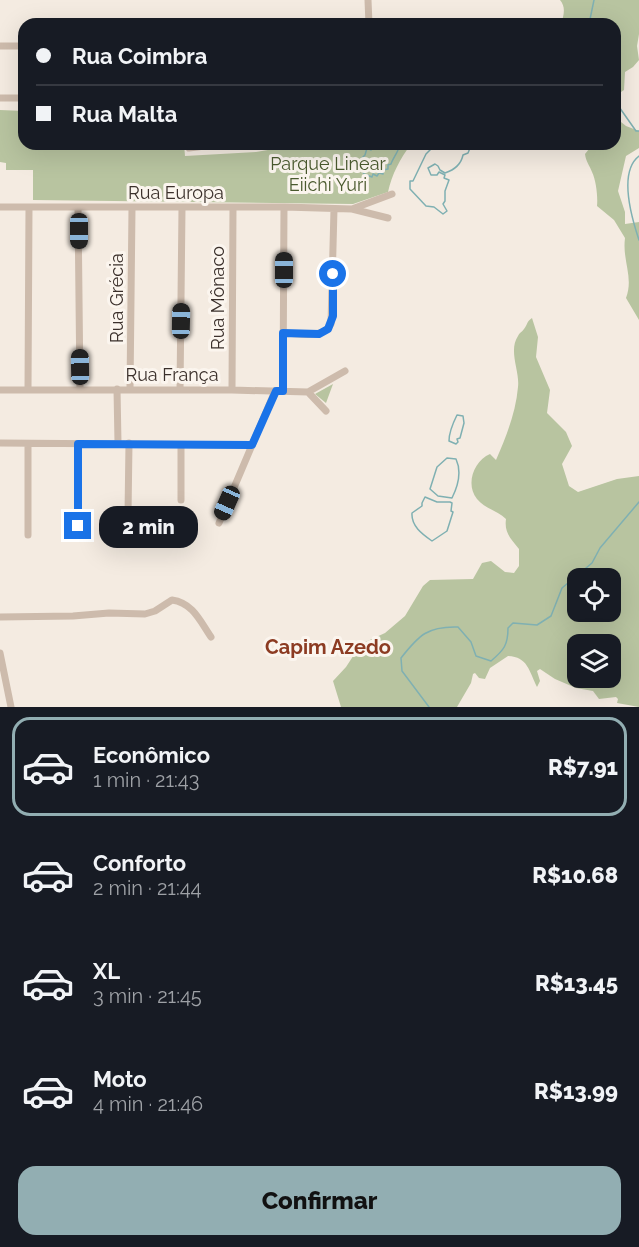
<!DOCTYPE html>
<html lang="pt">
<meta charset="utf-8">
<style>
:root{--surface:#171b24;--page:#242831;--text:#f1f3f6;--muted:#9ea1a6;--line:#363941;--accent:#92aeb2}
body{margin:0;font-family:Raleway,sans-serif;background:var(--page);color:var(--text);height:100vh;display:flex;flex-direction:column;font-size:22px;white-space:nowrap}
*{box-sizing:border-box;margin:0}
p{font-size:20px;color:var(--muted)}
.icon{flex:none;width:33px;height:33px;fill:none;stroke:currentColor;stroke-width:2;stroke-linecap:round;stroke-linejoin:round}
.map{position:relative;height:707px;overflow:hidden}
.details{display:flex;flex-direction:column;background:var(--surface);flex:1}
.details>*{flex:none}
.top-card{position:absolute;left:18px;top:18px;width:603px;height:132px;border-radius:18px;box-shadow:0 6px 24px #0002;display:grid;align-content:center;height:132px;padding:0 18px;background:var(--surface)}
.tools{position:absolute;left:567px;top:568px;display:grid;gap:12px}
.tools a{display:grid;place-items:center;width:54px;height:54px;border-radius:12px;background:var(--surface);box-shadow:0 6px 24px #0002;font-size:30px}
.end{position:absolute;width:27px;height:27px;margin:-14px;border:8px solid #1a73e8;background:#fff;box-shadow:0 0 0 3px #fff}
.from{border-radius:50%}
.bubble{position:absolute;height:42px;border-radius:18px;background:var(--surface);box-shadow:0 6px 24px #0002;font-size:20px;font-weight:800;line-height:42px;text-align:center}
.car{position:absolute;width:18px;height:36px;margin:-18px -9px;border-radius:8px;box-shadow:0 0 4px 2px #0007;background:linear-gradient(#222 24%,#8ab4d8 0 40%,#222 0 76%,#8ab4d8 0 86%,#222 0)}
.top-card b{display:flex;align-items:center;gap:21px;height:57px;font-size:22px}
.top-card b+b{border-top:2px solid var(--line)}
.top-card i{width:15px;height:15px;background:var(--text)}
ul{padding:10px 0 0;list-style:none}
li{display:flex;align-items:center;gap:18px;height:99px;margin:0 12px 9px;padding:0 6px;border:3px solid transparent;border-radius:18px}
li div{flex:1}
li b{display:block;font-size:22px}
li em{font-style:normal;font-weight:800}
li.active{border-color:var(--accent)}
li>.icon{width:54px;height:54px;stroke-width:1.5}
.cta{display:flex;gap:12px;margin-top:auto;padding:12px 18px}
.cta a{flex:1;height:69px;border-radius:18px;background:var(--accent);color:#111;font-size:24px;font-weight:800;line-height:69px;text-align:center}
.map>svg:first-child{display:block}
.green{fill:#b8c4a0;fill-rule:evenodd}
.lines{fill:none;stroke-linecap:round;stroke-linejoin:round}
.stream{stroke:#7fb0b2;stroke-width:1.5}
.minor{stroke:#cdbbac;stroke-width:7}
.route{stroke:#1a73e8;stroke-width:8}
.labels{text-anchor:middle;dominant-baseline:central;stroke-width:6;stroke-linejoin:round;paint-order:stroke}
.park-label{font-size:18px;fill:#4a5a2e;stroke:#fbf5ee}
.street-label{font-size:18px;fill:#3b302b;stroke:#fbf5ee}
.neighbourhood-label{font-size:20px;font-weight:bold;fill:#8c3b22;stroke:#fbf5ee}
</style>
<div class="map">
<svg width="639" height="707" viewBox="0 0 639 707">
<rect width="100%" height="100%" fill="#f4ebe1"/>
<path class="green" d="M560,0h79v34l-2,12 2,14 -6,7 -8,5 -1,18 -9,6v-72h-54c3,-9 5,-17 -1,-24z
M0,110l24,1v33h160l1,12 71,-4 47,-8h108c-11,15 -19,30 -23,48l-35,12 -320,-4v-30h-27v-7l-6,-1z
M616,118l10,8 13,5v17l-13,8 -8,35 7,21v12l14,-2v98l-13,-22c8,-21 -4,-37 -1,-60l-11,-18 -17,-14c1,-9 -1,-26 -5,-34 -3,-8 -6,-10 -7,-18l8,-10h22z
M532,318l6,19 -2,20 14,33 -3,23 19,19 6,14 -10,18 7,22 9,6 39,-13 22,-3v231l-22,-4 1,-4 -2,-2 -17,2 -6,-8 -17,-3 -21,-9 -15,-10 -3,2 3,10 -3,6c-8,-16 -9,-30 -29,-31l-18,12 -5,11 -6,-1 -4,-5 -2,1 -2,9 -14,24h-116l-8,-26 13,-14 15,-23 24,-11 20,-17 18,-30 7,-6 43,-1 9,-16 9,-2 14,11 9,1 5,-7v-17c-8,-10 -15,-16 -13,-30 -8,-8 -22,-11 -29,-20 -12,-15 -3,-38 13,-45l6,6c10,-23 20,-48 22,-73 2,-16 -10,-36 0,-51 1,-3 4,-4 6,-7 4,-5 2,-7 8,-11zM578,579h32v33h-32zM578,645h32v33h-32z
M333,384l-7,19 -11,-9z"/>
<g class="lines">
<path class="stream" d="M589,24l5,-24
M615,103l2,1 19,27h3
M375,144l-4,6 -4,-2 -2,7 -8,8 3,3 4,8 8,3 1,-3 4,2 2,-3 4,1v-4l5,-1v-4l3,-1c2,-6 8,-13 9,-20
M436,144l-10,10 -13,27h-3v8l16,17 8,1 9,7 4,-3 -4,-7 2,-3v-10l4,-11 -5,-2 1,-3 -6,-3 -2,3h-6l-3,-7 7,-4 3,2 2,4 5,3c9,-3 16,-8 18,-18l5,-2 2,-5 3,1v-4l-2,-1
M442,144h1
M639,156c-21,16 -7,63 0,84
M457,415l6,1 1,7 -4,15 -3,1 1,3 -2,2 -7,-3c0,-9 4,-18 8,-26z
M447,458l9,1c6,13 2,27 -4,39l-14,-2 -8,-7 7,-22z
M425,497l12,5h13l2,1 -1,8 2,1 -6,19 -15,10c-10,-7 -21,-15 -20,-28l10,-7v-3z
M429,707l-27,-36 -1,-13c18,-23 27,-32 57,-31l13,15 5,14 15,5c13,-11 17,-16 17,-33l5,-5 24,2 14,-9 11,-28 30,-25 8,-15 39,-46"/>
<path class="minor" d="M368,0l1,24
M0,46h24
M0,98h24
M189,148l32,-4
M0,207h284l68,2 36,9
M78,208l2,181
M352,209l40,-15
M283,333c15,0 40,7 48,-9l3,-115
M117,389l1,54
M130,389l2,-181
M0,390h232l76,2 37,-21
M28,390l1,-183
M180,390l2,-182
M232,390l1,-183
M283,391l1,-184
M308,392l18,19
M0,443l252,2
M28,444v91
M181,500v-55
M128,515l1,-72
M219,523l56,-132
M78,526v-82
M0,617l73,-1 36,-3 36,1 10,-3 17,-11c21,3 28,21 39,37
M0,653l11,54"/>
</g>
<g class="lines">
<path class="route" d="M78,526v-82l174,1 24,-54h7v-58l36,1 9,-5 5,-13v-42"/>
</g>
<g class="labels">
<g class="park-label">
<text x="328" y="163">Parque Linear<tspan x="328" dy="21">Eiichi Yuri</tspan></text>
</g>
<g class="street-label">
<text x="176" y="192">Rua Europa</text>
<text transform="translate(116 298) rotate(-90)">Rua Grécia</text>
<text transform="translate(217 298) rotate(-90)">Rua Mônaco</text>
<text x="172" y="374">Rua França</text>
</g>
<g class="neighbourhood-label">
<text x="328" y="647">Capim Azedo</text>
</g>
</g>
</svg>
<div class="tools">
<a><svg class="icon" aria-label="locate" viewBox="0 0 24 24"><circle cx="12" cy="12" r="6"/><path d="M12 2v4M12 18v4M2 12h4M18 12h4"/></svg></a>
<a><svg class="icon" aria-label="layers" viewBox="0 0 24 24"><path d="M12 4l9 5-9 5-9-5zM3 14l9 5 9-5"/></svg></a>
</div>
<i class="end from" style="left:333px;top:274px"></i>
<i class="end" style="left:78px;top:526px"></i>
<div class="bubble" style="left:99px;top:506px;width:99px">2 min</div>
<i class="car" style="left:79px;top:231px;rotate:180deg"></i>
<i class="car" style="left:284px;top:270px;rotate:0deg"></i>
<i class="car" style="left:181px;top:321px;rotate:1deg"></i>
<i class="car" style="left:80px;top:367px;rotate:359deg"></i>
<i class="car" style="left:227px;top:503px;rotate:204deg"></i>
<div class="top-card">
<b><i class="from"></i>Rua Coimbra</b>
<b><i></i>Rua Malta</b>
</div>
</div>
<section class="details">
<ul>
<li class="active"><svg class="icon" aria-label="car" viewBox="0 0 24 24"><path d="M5 17H2v-5l4-1 3-4h7l3 4 3 1v5h-3M9 17h6M6 11h13"/><circle cx="7" cy="17" r="2"/><circle cx="17" cy="17" r="2"/></svg><div><b>Econômico</b><p>1 min · 21:43</p></div><em>R$7.91</em></li>
<li><svg class="icon" aria-label="car" viewBox="0 0 24 24"><path d="M5 17H2v-5l4-1 3-4h7l3 4 3 1v5h-3M9 17h6M6 11h13"/><circle cx="7" cy="17" r="2"/><circle cx="17" cy="17" r="2"/></svg><div><b>Conforto</b><p>2 min · 21:44</p></div><em>R$10.68</em></li>
<li><svg class="icon" aria-label="car" viewBox="0 0 24 24"><path d="M5 17H2v-5l4-1 3-4h7l3 4 3 1v5h-3M9 17h6M6 11h13"/><circle cx="7" cy="17" r="2"/><circle cx="17" cy="17" r="2"/></svg><div><b>XL</b><p>3 min · 21:45</p></div><em>R$13.45</em></li>
<li><svg class="icon" aria-label="car" viewBox="0 0 24 24"><path d="M5 17H2v-5l4-1 3-4h7l3 4 3 1v5h-3M9 17h6M6 11h13"/><circle cx="7" cy="17" r="2"/><circle cx="17" cy="17" r="2"/></svg><div><b>Moto</b><p>4 min · 21:46</p></div><em>R$13.99</em></li>
</ul>
<div class="cta"><a>Confirmar</a></div>
</section>
